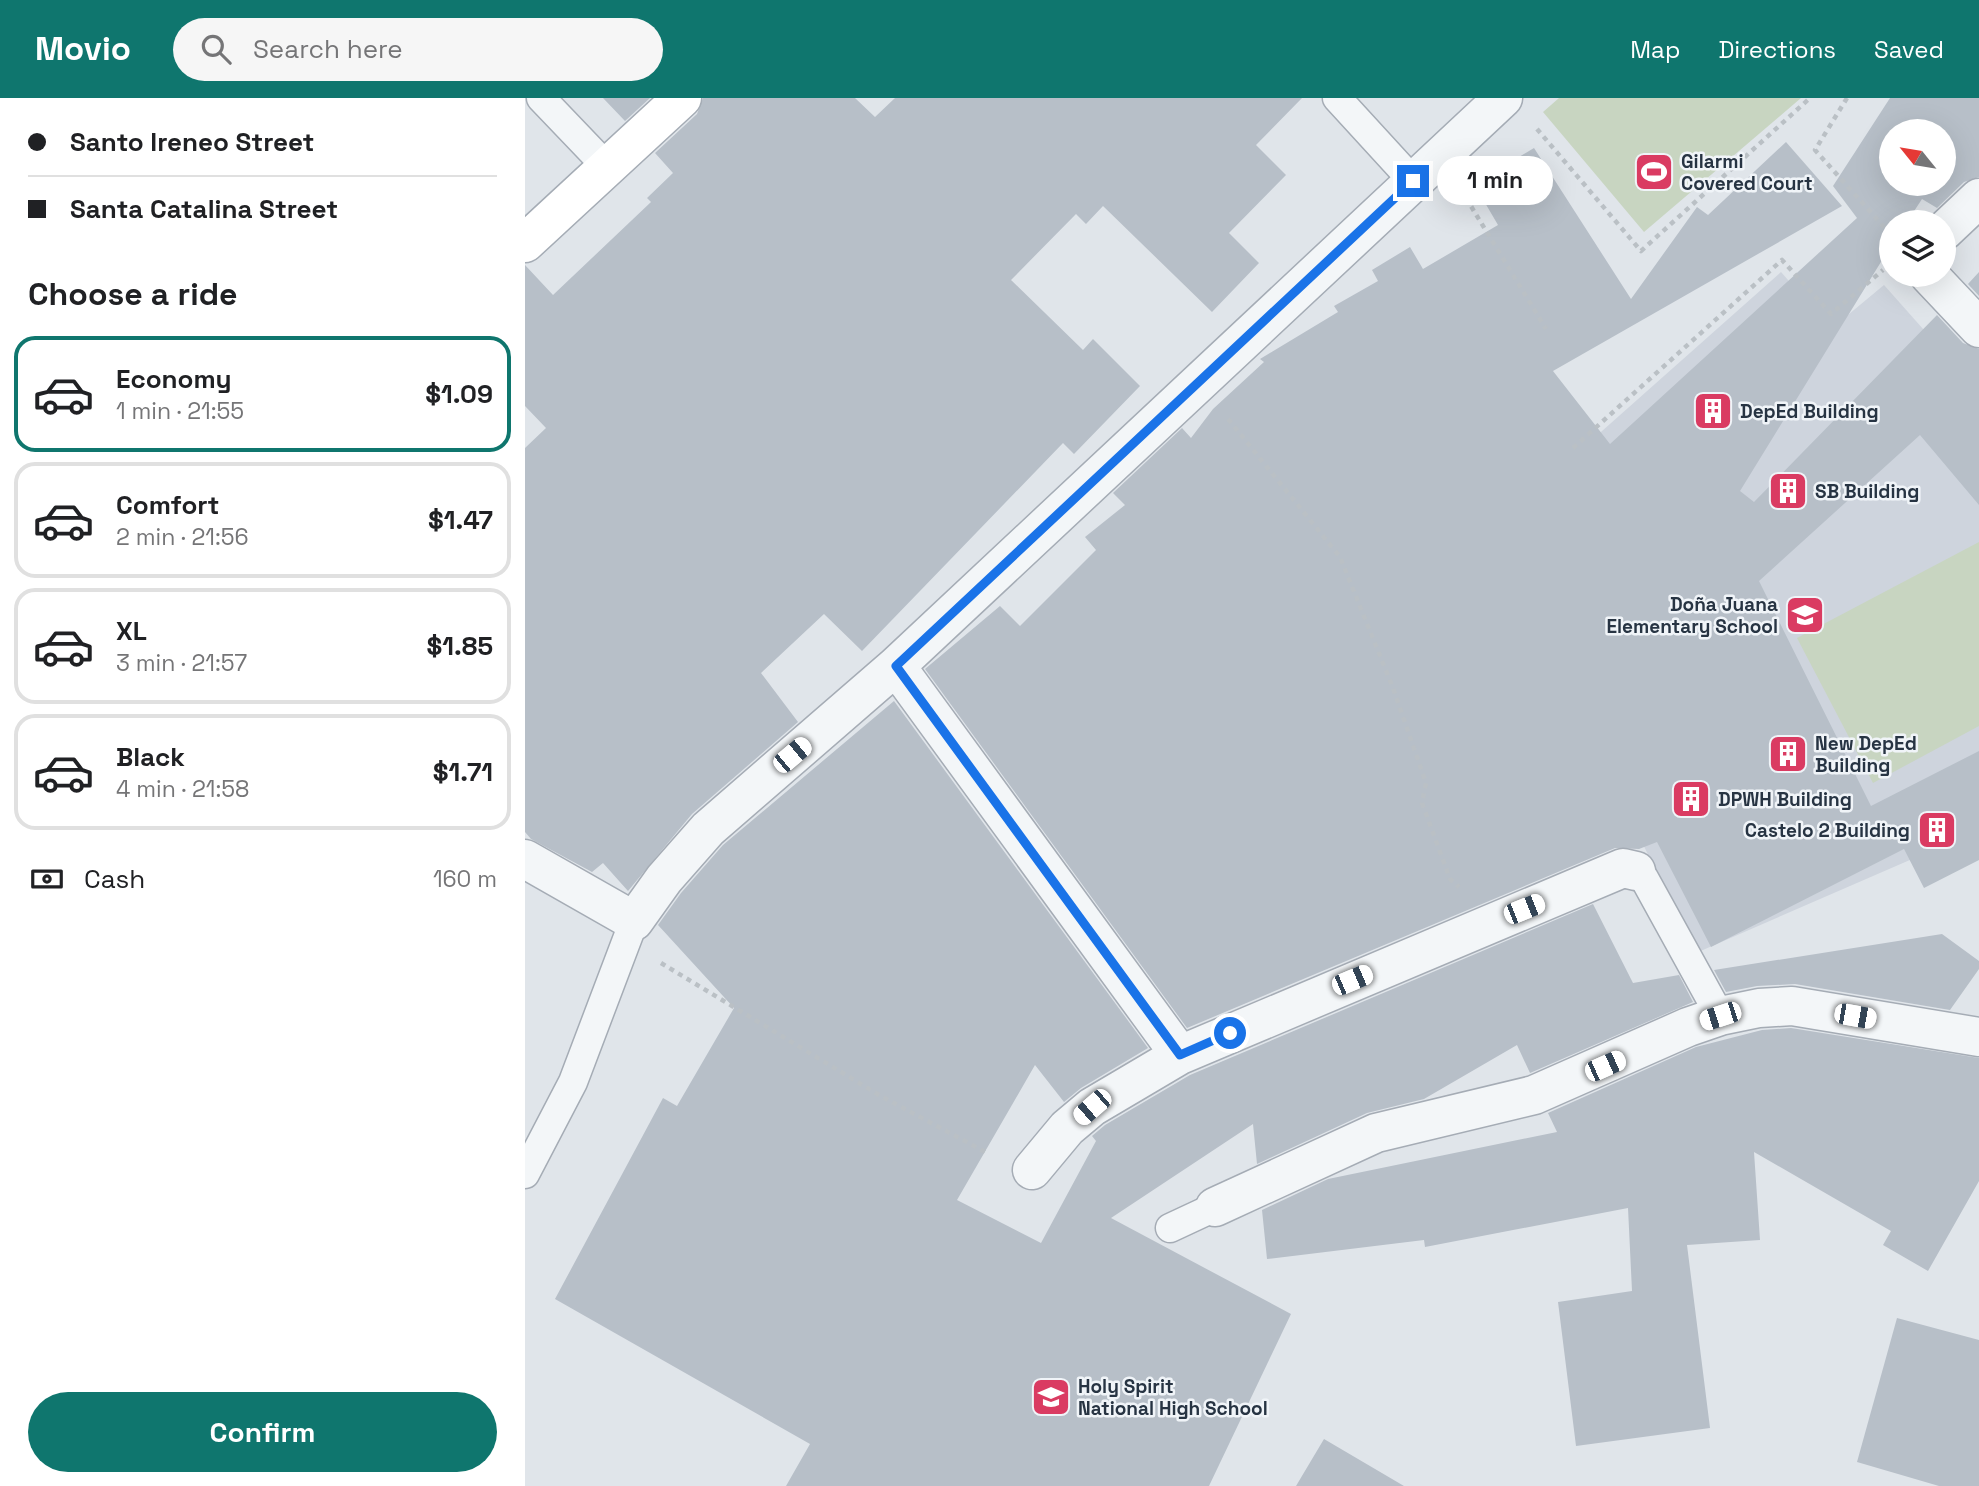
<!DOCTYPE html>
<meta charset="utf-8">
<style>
:root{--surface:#fff;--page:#f6f6f6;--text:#202124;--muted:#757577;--line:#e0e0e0;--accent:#0f766e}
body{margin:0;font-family:"Space Grotesk",sans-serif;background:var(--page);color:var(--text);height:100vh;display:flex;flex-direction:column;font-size:26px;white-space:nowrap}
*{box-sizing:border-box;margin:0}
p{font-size:23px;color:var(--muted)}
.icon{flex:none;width:38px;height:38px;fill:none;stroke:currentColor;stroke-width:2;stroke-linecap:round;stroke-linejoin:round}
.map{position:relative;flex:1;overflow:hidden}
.sheet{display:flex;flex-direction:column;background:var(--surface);width:525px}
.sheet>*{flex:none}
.hud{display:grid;align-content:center;height:154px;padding:0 28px;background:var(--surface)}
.needle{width:46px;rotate:300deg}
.fabs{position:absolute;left:1354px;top:21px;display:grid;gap:14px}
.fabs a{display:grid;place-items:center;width:77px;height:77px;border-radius:50%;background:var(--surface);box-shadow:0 7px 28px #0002;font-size:35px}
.end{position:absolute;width:32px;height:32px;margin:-16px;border:9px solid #1a73e8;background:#fff;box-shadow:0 0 0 4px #fff}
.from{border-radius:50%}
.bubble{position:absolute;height:49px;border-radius:24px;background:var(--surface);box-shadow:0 7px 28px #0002;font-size:23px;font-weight:700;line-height:49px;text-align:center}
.car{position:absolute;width:21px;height:42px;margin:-21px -10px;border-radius:9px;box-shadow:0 0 5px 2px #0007;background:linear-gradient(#fff 24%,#345 0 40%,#fff 0 76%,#345 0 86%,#fff 0)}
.hud b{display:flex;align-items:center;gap:24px;height:66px;font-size:26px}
.hud b+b{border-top:2px solid var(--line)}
.hud i{width:18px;height:18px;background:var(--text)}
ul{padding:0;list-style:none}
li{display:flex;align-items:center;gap:21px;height:116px;margin:0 14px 10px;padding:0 14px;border:4px solid var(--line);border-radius:21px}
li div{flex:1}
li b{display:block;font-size:26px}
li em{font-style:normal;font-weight:700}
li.selected{border-color:var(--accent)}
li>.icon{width:63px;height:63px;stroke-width:1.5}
h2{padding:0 28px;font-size:32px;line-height:84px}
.pay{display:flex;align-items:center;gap:18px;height:77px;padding:0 28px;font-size:26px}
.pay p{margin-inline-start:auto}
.primary-button{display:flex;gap:14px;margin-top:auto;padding:14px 28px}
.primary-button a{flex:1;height:80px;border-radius:42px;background:var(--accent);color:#fff;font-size:28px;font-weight:700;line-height:80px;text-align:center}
header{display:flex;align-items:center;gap:42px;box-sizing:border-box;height:98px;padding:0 35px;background:var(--accent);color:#fff}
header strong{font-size:33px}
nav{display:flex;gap:38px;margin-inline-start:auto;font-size:24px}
.search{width:490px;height:63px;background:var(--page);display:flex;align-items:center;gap:18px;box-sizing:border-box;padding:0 24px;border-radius:38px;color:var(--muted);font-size:26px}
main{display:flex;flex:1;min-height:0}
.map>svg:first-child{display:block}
.built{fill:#ced4dd}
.green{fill:#c8d5c1}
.building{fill:#b7bfc8;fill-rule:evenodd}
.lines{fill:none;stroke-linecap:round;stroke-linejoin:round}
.lane-casing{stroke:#a5acb5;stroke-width:31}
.street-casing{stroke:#a5acb5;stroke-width:41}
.secondary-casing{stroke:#a5acb5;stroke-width:41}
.path{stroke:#bac0c5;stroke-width:4.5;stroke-dasharray:5 5;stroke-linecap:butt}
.lane{stroke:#f3f6f8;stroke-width:28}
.street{stroke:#f3f6f8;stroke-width:38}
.secondary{stroke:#fff;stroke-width:38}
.route{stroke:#1a73e8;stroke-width:9}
.labels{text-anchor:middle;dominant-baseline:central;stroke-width:5;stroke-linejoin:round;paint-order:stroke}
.poi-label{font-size:19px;font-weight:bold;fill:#273443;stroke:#f0f4f8;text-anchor:start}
</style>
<header>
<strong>Movio</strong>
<div class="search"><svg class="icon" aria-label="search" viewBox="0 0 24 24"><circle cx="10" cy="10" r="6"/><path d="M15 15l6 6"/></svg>Search here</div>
<nav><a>Map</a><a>Directions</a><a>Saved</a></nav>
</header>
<main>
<section class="sheet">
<div class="hud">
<b><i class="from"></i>Santo Ireneo Street</b>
<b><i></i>Santa Catalina Street</b>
</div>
<h2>Choose a ride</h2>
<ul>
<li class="selected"><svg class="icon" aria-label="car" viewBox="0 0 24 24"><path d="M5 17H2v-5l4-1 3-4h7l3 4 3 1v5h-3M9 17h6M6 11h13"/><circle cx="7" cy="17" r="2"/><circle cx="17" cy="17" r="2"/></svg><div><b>Economy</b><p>1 min · 21:55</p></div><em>$1.09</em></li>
<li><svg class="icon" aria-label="car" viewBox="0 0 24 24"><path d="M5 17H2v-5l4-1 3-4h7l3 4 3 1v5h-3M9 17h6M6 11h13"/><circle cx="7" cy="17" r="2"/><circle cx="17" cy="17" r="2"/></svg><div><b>Comfort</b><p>2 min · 21:56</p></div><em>$1.47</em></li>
<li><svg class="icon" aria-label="car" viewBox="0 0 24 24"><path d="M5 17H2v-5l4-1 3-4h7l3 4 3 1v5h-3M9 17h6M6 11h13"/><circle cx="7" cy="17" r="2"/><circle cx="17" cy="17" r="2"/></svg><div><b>XL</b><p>3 min · 21:57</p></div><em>$1.85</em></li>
<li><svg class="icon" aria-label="car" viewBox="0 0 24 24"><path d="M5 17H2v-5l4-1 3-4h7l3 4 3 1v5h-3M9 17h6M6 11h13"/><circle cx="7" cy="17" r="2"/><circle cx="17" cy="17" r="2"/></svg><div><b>Black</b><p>4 min · 21:58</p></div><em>$1.71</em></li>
</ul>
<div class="pay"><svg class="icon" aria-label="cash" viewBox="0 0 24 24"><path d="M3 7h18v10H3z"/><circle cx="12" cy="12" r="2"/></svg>Cash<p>160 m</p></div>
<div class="primary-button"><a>Confirm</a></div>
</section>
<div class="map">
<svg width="1454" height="1388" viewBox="0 0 1454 1388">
<rect width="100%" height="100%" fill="#e0e5ea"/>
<path class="built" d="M1256,174l50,57 53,-44 95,107v438l-283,123 -117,-240 -4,-258z"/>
<path class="green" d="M1034,0h242l-157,134 -101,-120z
M1454,444v184l-106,57 -76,-145z"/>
<path class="building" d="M78,0h47l-25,23z
M178,0h152l20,19 20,-19h407l-46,47 30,30 -57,58 30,30 -47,49 -109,-106 -17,18 -10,-10 -65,66 72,70 10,-11 47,47 -66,68 -11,-11 -201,208 -38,-37 -63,59 37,49 -106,92 -64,77 -25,-28 -11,9 -61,-33 -6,-7v-384l21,-20 -21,-22v-141l28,30 98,-93 -4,-4 26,-25 -18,-20 42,-39z
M1365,0h89v79l-15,5 -27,26 -15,-9 -15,23h-15v22l-152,247 14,11 183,-187 26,28 16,6v156l-59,-70 -161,146 112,225 108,-55v109l-55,28 -20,-39 -193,98 -54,-105 -18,7 -24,-1 -428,180 -262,-359 75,-63 20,20 76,-76 -11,-13 40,-32 -12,-12 69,-65 9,10 22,-29 51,-47 -4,-3 78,-47 -4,-6 44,-25 -6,-11 38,-23 13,22 75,-44 -24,-41 60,-36 97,151 66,-92 11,8 78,-73 56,64 -289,165 57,73 247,-226 -24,-32zM1367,33h52v53h-52z
M1454,174v24l-11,-12z
M369,603l254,347 -67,40 -17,14 -29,-37 -78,135 84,43 55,-102 -4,-5 13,-11 85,-50 403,-171 40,79 46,-8 14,27 -163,71 -13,-28 -93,54 -57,14 -110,51 -4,-40 -142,94 180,96 -82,172h-423l24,-42 -255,-145 108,-201 14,8 57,-98 -76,-83 23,-32 42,-48z
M1417,836l37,27v8l-29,41 -155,-26 -38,2 -31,6 -12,-22z
M1266,930l188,30v123l-51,90 -45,-26 8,-14 -137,-79 6,88 -73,5 23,183 -134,18 -18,-144 74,-11 -4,-83 -203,39 -1,-7 -157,19 -5,-49 66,-31 229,-47 -9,-19 148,-66 66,-17z
M1372,1220l82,22v146h-40l-82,-24z
M799,1341l80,47h-108z"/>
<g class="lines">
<g class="lane-casing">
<path id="lane" d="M16,0l66,69
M812,0l76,83
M1111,773l8,7 76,138
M0,1076l48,-92 61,-161
M645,1130l45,-21"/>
</g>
<g class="street-casing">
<path id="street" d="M1419,133l35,-33
M1404,177l50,53
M371,568l284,389
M0,761l109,62 30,-42 44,-50 188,-163 607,-568
M507,1072l35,-42 25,-21 88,-52 443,-187 13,3
M690,1109l161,-74 158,-38 154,-68 32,-11 39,-8 33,-2 187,31"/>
</g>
<g class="secondary-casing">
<path id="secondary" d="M0,145l157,-145"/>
</g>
<path class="path" d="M1322,0l-32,52 77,86
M1012,31l104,122 169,-153
M941,100l80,131
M703,321l112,138 53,131 33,95 -4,20 28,76 9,8
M1048,350l209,-188 49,54 52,-44
M136,865l218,132 110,59"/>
<use href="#lane" class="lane"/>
<use href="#street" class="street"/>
<use href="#secondary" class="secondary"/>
</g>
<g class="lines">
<path class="route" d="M705,935l-50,22 -284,-389 517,-485"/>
</g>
<defs>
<g id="stadium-square" transform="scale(2.0125)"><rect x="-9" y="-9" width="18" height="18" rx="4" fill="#da3b62" stroke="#f0f4f8"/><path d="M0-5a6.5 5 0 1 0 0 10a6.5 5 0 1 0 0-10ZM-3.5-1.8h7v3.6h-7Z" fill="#fff"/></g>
<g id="building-square" transform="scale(2.0125)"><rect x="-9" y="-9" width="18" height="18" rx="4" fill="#da3b62" stroke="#f0f4f8"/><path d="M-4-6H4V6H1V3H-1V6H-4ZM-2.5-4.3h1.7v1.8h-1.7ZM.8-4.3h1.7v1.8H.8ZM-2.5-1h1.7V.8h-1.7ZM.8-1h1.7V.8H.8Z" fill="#fff"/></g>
<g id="school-square" transform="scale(2.0125)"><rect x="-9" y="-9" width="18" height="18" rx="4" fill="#da3b62" stroke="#f0f4f8"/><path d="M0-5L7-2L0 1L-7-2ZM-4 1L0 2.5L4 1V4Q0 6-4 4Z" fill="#fff"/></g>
</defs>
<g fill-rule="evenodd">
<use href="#stadium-square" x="1129" y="74"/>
<use href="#building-square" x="1188" y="313"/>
<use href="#building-square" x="1263" y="393"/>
<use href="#school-square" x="1280" y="517"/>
<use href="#building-square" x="1263" y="656"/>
<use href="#building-square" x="1166" y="701"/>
<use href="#building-square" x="1412" y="732"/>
<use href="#school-square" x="526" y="1299"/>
</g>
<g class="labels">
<g class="poi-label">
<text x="1156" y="63">Gilarmi<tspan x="1156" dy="22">Covered Court</tspan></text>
<text x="1215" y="313">DepEd Building</text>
<text x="1290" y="393">SB Building</text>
<text x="1253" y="506" text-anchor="end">Doña Juana<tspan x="1253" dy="22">Elementary School</tspan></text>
<text x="1290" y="645">New DepEd<tspan x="1290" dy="22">Building</tspan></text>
<text x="1193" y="701">DPWH Building</text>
<text x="1385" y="732" text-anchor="end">Castelo 2 Building</text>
<text x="553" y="1288">Holy Spirit<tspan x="553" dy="22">National High School</tspan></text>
</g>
</g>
</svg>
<div class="fabs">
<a><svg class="needle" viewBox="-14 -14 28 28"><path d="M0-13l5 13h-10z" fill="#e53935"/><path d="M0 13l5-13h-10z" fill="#757577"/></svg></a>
<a><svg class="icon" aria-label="layers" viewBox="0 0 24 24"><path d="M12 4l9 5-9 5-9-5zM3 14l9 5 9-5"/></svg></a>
</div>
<i class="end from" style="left:705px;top:935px"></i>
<i class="end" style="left:888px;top:83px"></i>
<div class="bubble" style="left:912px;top:58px;width:116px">1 min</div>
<i class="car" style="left:267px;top:657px;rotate:50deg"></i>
<i class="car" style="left:999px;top:811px;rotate:68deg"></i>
<i class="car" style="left:827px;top:882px;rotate:67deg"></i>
<i class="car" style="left:1195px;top:918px;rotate:252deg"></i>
<i class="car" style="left:1330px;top:918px;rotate:100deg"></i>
<i class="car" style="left:1080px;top:968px;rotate:66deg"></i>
<i class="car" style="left:567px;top:1009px;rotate:229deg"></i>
</div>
</main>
